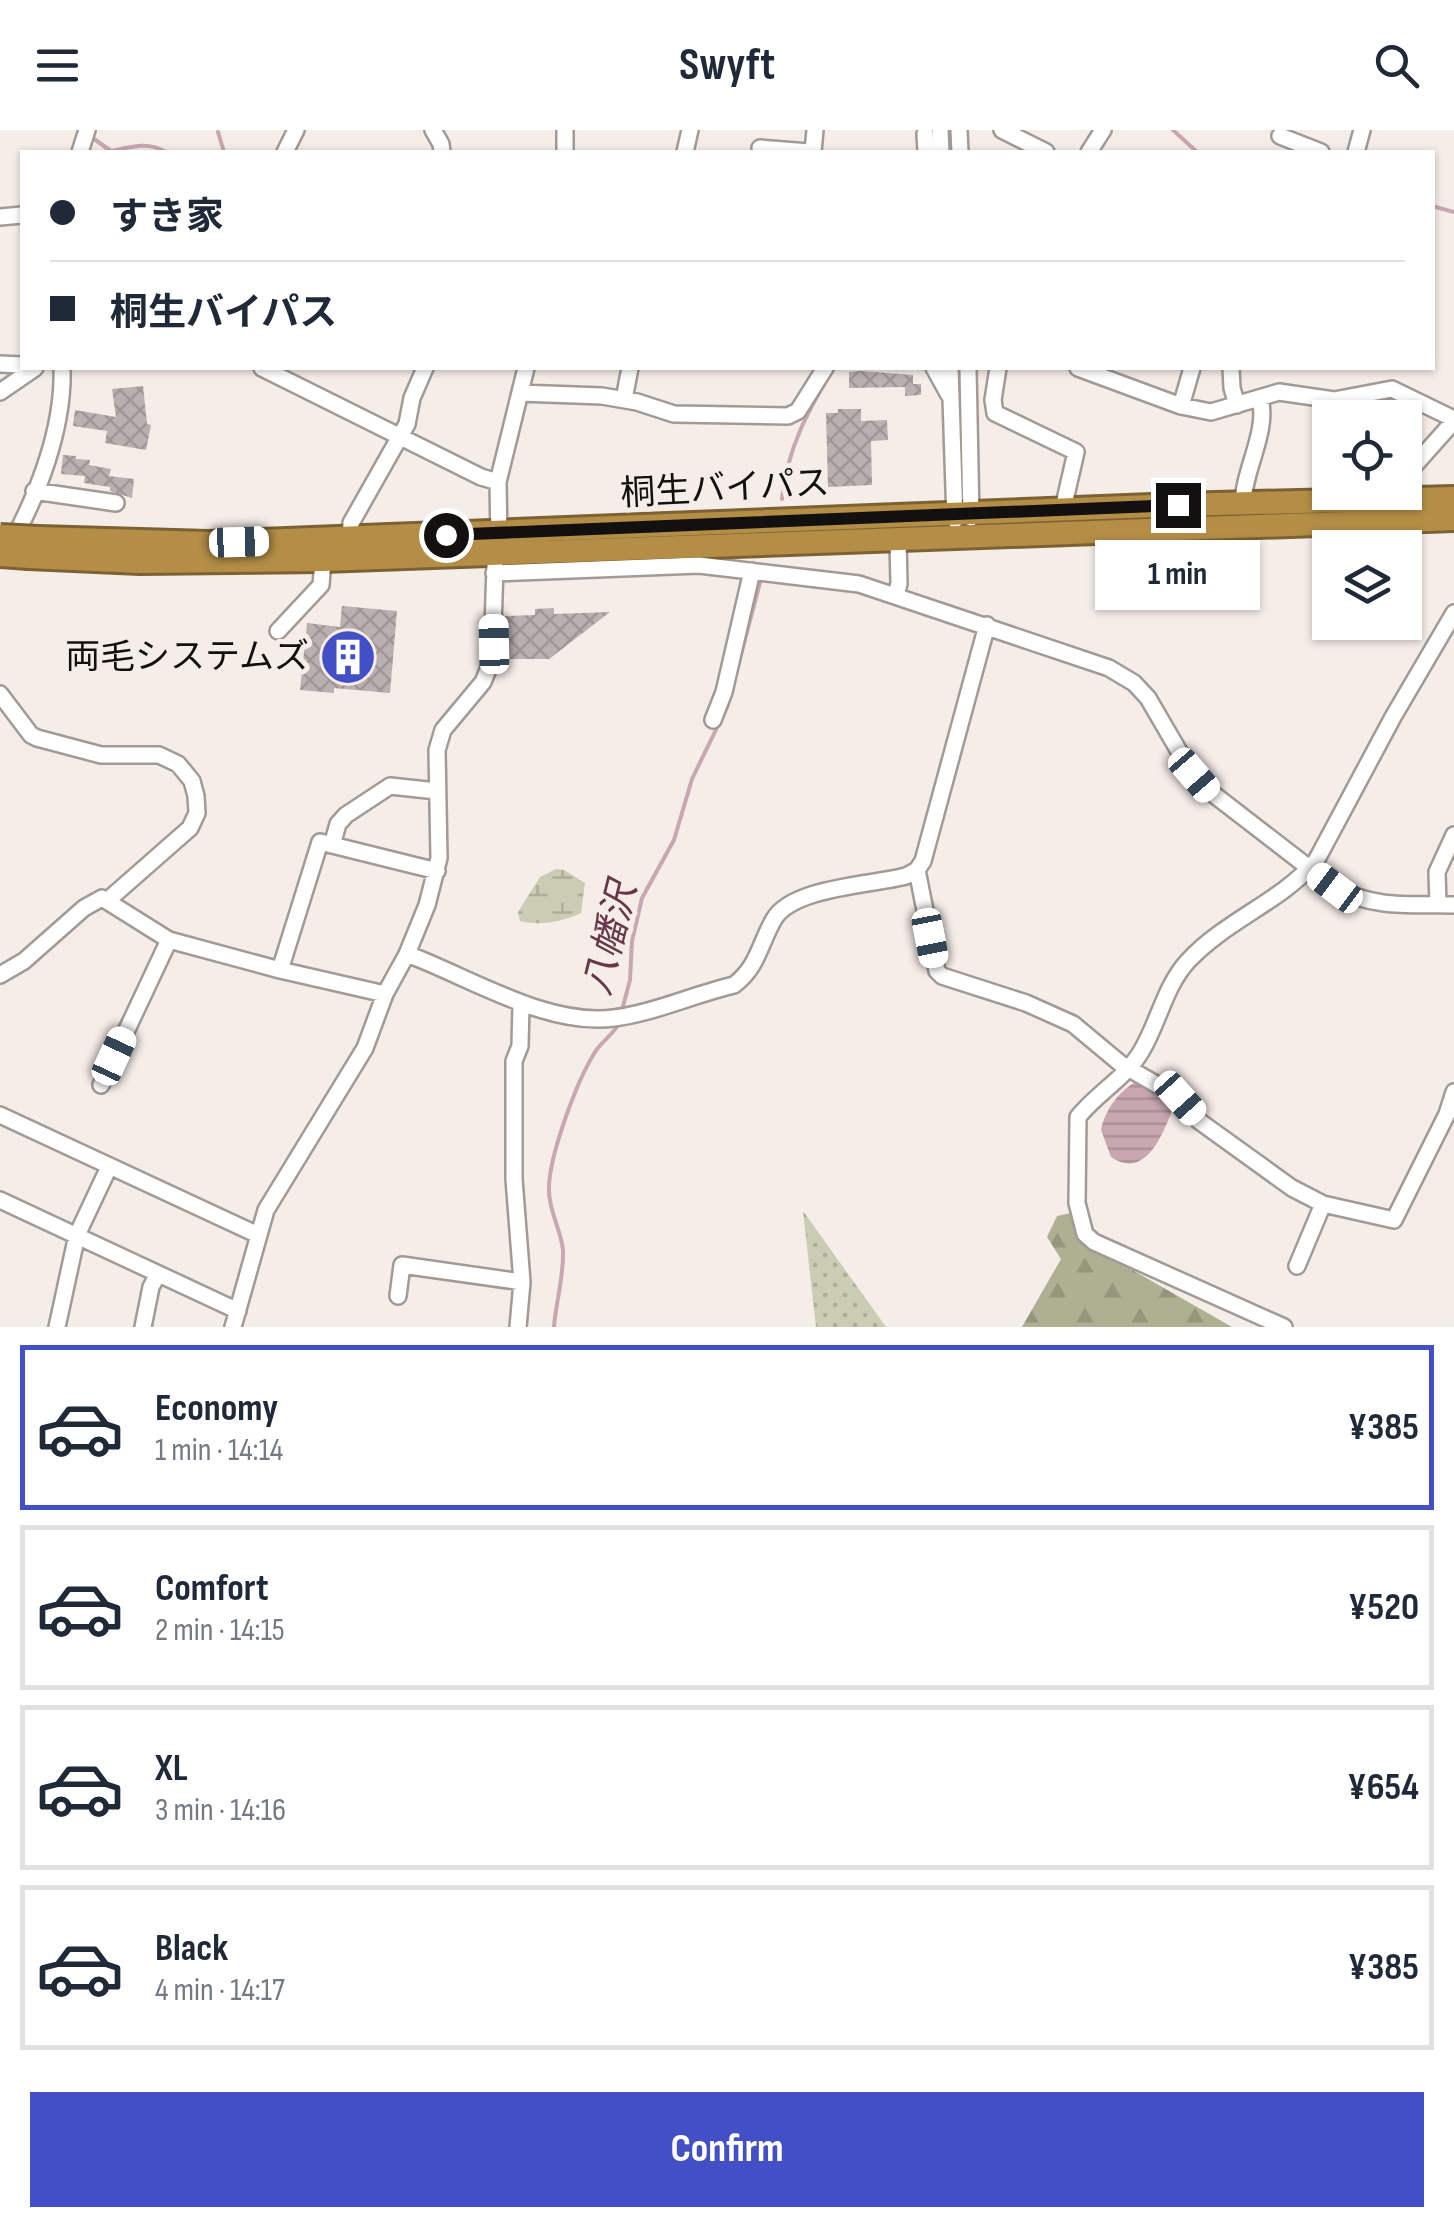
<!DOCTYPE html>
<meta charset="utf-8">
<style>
:root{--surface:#fff;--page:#f6f6f7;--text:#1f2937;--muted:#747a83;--line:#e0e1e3;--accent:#434fc4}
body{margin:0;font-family:"Sofia Sans Condensed","Noto Sans JP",sans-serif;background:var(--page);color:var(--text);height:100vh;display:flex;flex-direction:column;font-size:38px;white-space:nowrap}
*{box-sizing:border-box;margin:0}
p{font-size:32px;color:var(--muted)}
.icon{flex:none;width:55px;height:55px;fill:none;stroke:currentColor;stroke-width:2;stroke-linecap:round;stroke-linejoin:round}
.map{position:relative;height:1197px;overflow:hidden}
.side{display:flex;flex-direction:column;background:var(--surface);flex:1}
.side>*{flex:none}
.banner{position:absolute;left:20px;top:20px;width:1415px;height:220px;border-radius:0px;box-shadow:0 2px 8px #0004;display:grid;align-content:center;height:220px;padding:0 30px;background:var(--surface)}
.tools{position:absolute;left:1312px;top:270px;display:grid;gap:20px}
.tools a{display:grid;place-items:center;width:110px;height:110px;border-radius:0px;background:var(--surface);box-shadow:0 2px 8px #0004;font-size:50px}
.end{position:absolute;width:45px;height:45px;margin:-22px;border:12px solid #13110f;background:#fff;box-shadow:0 0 0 5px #fff}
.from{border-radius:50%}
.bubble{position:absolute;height:70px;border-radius:0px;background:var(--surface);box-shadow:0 2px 8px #0004;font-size:32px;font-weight:700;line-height:70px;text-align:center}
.car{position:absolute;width:30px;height:60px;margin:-30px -15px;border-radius:12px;box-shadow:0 0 8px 2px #0007;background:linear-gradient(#fff 24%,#345 0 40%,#fff 0 76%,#345 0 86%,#fff 0)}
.banner b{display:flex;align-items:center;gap:35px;height:95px;font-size:38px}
.banner b+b{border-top:2px solid var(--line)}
.banner i{width:25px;height:25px;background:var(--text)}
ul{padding:18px 0 0;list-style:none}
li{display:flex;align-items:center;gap:30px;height:165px;margin:0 20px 15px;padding:0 10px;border:5px solid var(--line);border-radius:0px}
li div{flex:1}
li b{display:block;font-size:38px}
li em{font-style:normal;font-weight:700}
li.current{border-color:var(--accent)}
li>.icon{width:90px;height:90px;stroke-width:1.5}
.action{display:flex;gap:20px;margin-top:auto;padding:20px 30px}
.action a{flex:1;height:115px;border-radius:0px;background:var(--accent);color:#fff;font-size:40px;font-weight:700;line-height:115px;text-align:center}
header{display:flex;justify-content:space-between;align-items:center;height:130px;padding:0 30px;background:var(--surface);font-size:45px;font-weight:700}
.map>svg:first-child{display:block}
.grass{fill:url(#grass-dots)}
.forest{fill:url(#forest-firs)}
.wetland{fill:url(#wetland-marsh)}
.water{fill:url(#water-rules)}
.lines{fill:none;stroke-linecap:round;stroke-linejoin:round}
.stream{stroke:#c8a7b1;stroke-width:4}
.building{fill:url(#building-cross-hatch)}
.minor-casing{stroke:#a29a95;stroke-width:20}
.highway-casing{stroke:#7c6233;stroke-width:28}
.minor{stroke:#fff;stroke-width:15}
.highway{stroke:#b48e46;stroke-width:22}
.highway-bridge-casing{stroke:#7c6233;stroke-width:28;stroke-linecap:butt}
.highway-bridge{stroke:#b48e46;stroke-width:22}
.route{stroke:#13110f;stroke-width:12}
.labels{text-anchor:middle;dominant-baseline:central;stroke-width:10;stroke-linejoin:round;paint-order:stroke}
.street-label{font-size:35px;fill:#13110f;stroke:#f5ede8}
.poi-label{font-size:35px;fill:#13110f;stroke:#f5ede8;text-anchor:end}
.water-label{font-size:38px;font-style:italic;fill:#673749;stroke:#f5ede8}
</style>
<header><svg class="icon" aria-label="menu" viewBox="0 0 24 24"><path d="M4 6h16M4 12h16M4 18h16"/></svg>Swyft<svg class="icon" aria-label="search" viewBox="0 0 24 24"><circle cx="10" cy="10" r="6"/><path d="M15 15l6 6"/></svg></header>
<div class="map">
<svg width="1454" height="1197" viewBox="0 0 1454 1197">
<defs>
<pattern id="grass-dots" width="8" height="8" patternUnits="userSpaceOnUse" patternTransform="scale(2.5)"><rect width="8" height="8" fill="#caccb4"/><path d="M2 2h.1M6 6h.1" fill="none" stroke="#adae9a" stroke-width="1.8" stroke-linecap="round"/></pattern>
<pattern id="forest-firs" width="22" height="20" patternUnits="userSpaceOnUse" patternTransform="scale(2.5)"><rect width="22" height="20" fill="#afb092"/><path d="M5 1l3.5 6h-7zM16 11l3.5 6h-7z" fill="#96967d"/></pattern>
<pattern id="wetland-marsh" width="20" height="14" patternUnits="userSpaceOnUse" patternTransform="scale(2.5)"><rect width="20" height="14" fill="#caccb4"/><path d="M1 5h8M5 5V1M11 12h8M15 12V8" fill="none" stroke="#adae9a"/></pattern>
<pattern id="water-rules" width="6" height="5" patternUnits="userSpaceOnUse" patternTransform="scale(2.5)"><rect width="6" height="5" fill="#c8a7b1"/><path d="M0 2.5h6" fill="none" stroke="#ab8f97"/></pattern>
<pattern id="building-cross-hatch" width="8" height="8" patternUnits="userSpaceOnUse" patternTransform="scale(2.5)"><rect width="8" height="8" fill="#bab0af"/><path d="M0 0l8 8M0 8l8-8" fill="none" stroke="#9f9695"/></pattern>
</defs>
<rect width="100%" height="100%" fill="#f5ede8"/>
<path class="grass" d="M803,1081l83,116h-70z"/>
<path class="forest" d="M1071,1083l16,31 145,83h-210l39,-68 -14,-22 10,-21z"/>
<path class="wetland" d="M556,739l8,1 21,13 -4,30c-20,9 -40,13 -61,8l-2,-9 22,-35z"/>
<path class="water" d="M1138,951l38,20c-11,27 -28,81 -65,56l-10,-27c4,-20 19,-41 37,-49z"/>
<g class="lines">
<path class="stream" d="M1173,0l24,22
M218,2l6,20
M94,9l17,12c20,-4 37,-10 55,1
M1432,76l22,6
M782,369c5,-50 26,-89 52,-131
M621,884l9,-34 2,-39 10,-43 32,-58 18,-61 35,-72 34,-128
M554,1197c2,-26 10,-50 9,-77 -2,-20 -14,-39 -14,-59 -1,-34 28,-110 46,-139 7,-11 19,-18 24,-29"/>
</g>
<path class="building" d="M861,241l52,4v9h8v11l-16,1v-9l-56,1v-16z
M143,256l4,38 4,1 -5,25 -41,-7 2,-12 -34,-5 2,-16 41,7 -4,-28z
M838,279h23v12l26,-1 1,20 -17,1 1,44 -44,2 -2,-74h12z
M63,325l13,1v3l14,1 -1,5 22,4 -2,7 25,3 -2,19 -22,-7v-4l-26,-4 1,-7 -24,-2z
M342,476l55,5 -7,82 -56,-5v5l-34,-3 7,-67 33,4z
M554,478v6l56,-2 -61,47h-42l-2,-43 30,-1v-6z"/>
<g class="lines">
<g class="minor-casing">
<path id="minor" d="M433,0l8,14 1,8
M940,0l1,22
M959,0l1,22
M1002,0l44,22
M925,4l1,18
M1280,6l41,16
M760,18l49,4
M80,22l7,-22
M285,22l11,-22
M565,22v-22
M685,22l5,-22
M813,22l2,-22
M1089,22l14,-22
M1356,22l6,-22
M0,87l22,-2
M0,234l22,1
M262,238l219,109 17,5
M934,238l15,27
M950,238l5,152
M968,238l3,150
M998,238l-5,32 2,13 81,39 -11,48 1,11
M1078,238l103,38 30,6 68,-20 55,8 58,-11 62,30
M1231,238l1,20 5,17
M0,262l35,-24
M520,263l82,3 35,6 37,12 114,2 10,-5 27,-43
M624,269l6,-31
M1181,276l11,-38
M1405,346l49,-55
M34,361l82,12
M1325,362l5,-12
M1243,375c0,-35 26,-73 17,-107
M499,408l-1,-56 28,-114
M350,409l1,-16 56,-99 5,-26 13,-30
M11,414c28,-52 53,-117 51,-176
M494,443l205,-8 160,19 250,84 25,15 14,15 32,55 28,37 127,98c42,21 74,16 119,17
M896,464l3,-10 -1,-45
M278,501l43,-46 2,-25
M0,564l31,41 6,3 64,17h58l19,9 14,17 4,15 1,17 -7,15 -82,72
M713,590l11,-28 28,-121
M332,715l6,-21 8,-9 44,-29 47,5
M917,740l20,101 5,5 84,27 47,21 48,40 59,34 19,23 93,67 31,16 71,16 53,-106 7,-22
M1438,775l-1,-33 17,-37
M407,824c62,23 140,73 207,64 40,-5 81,-24 120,-33 24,-18 26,-42 40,-66 19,-32 98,-34 132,-43l11,-6 6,-9 64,-236
M280,840l40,-128 117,29
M0,845l24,-14 60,-53 18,-10 67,42 111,30 105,24
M101,955l68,-145
M0,985l258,120
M0,1070l238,111
M1297,1136l26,-62
M398,1166l4,-31 120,17
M57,1197l20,-92 32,-68
M143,1197l8,-40 7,-13
M233,1197l33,-117 99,-162 20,-54 22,-40 20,-49 12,-47 -2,-108 6,-20 40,-48 9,-22 3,-94
M518,1197l4,-45 -8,-103v-118l6,-15 1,-42
M1284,1197l-190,-85 -9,-8 -8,-31 1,-86c19,-24 49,-40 64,-67 17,-29 23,-64 46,-89 37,-40 92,-59 128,-100l77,-144 61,-104"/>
</g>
<g class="highway-casing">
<path id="highway" d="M38,408l170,5 970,-38 276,-7
M29,427l111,5 183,-2 1131,-41"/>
</g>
<use href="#minor" class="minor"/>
<use href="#highway" class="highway"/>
<g class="highway-bridge-casing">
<path id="highway-bridge" d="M0,406l38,2
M0,425l29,2"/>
</g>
<use href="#highway-bridge" class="highway-bridge"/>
</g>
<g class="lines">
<path class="route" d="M446,405l732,-30"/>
</g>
<defs>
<g id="building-disc" transform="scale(2.875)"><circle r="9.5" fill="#434fc4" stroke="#f5ede8"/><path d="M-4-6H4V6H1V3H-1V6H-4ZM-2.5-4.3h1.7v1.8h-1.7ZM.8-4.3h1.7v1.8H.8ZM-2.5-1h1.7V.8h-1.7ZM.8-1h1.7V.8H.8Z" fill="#fff"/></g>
</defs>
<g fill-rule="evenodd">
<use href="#building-disc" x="348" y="527"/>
</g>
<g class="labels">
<g class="street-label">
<text transform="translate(725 359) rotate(-3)">桐生バイパス</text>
</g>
<g class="poi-label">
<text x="309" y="527">両毛システムズ</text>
</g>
<g class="water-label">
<text transform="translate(611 809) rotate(-76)">八幡沢</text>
</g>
</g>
</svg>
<div class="tools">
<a><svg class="icon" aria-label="locate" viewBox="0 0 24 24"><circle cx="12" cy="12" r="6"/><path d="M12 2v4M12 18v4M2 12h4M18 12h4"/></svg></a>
<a><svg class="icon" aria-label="layers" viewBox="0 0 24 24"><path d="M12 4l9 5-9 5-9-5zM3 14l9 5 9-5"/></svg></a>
</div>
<i class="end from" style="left:446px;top:405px"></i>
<i class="end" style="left:1178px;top:375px"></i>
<div class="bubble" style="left:1095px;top:410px;width:165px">1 min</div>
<i class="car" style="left:239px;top:412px;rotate:88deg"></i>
<i class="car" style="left:494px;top:514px;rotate:359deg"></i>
<i class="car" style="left:1194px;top:645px;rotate:139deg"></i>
<i class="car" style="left:1335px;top:758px;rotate:307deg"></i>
<i class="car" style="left:930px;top:808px;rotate:169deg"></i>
<i class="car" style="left:114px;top:926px;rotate:25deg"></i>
<i class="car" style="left:1180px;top:968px;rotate:138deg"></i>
<div class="banner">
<b><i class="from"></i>すき家</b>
<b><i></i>桐生バイパス</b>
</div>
</div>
<section class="side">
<ul>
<li class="current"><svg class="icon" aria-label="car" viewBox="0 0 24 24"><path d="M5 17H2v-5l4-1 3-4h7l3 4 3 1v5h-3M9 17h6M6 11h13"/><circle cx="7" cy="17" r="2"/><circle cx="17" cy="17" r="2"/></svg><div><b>Economy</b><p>1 min · 14:14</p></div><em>¥385</em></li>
<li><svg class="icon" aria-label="car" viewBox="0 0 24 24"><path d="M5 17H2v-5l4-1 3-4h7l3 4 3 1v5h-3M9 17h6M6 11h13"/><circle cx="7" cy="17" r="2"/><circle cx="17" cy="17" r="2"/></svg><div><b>Comfort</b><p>2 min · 14:15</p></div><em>¥520</em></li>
<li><svg class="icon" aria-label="car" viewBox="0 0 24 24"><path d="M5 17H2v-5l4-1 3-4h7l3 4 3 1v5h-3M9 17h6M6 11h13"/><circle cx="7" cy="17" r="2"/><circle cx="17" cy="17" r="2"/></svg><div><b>XL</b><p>3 min · 14:16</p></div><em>¥654</em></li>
<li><svg class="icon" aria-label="car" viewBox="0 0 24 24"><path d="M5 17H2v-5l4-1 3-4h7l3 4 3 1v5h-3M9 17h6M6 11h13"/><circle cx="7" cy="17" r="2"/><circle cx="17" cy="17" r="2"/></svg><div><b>Black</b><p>4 min · 14:17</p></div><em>¥385</em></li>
</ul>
<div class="action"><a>Confirm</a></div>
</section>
